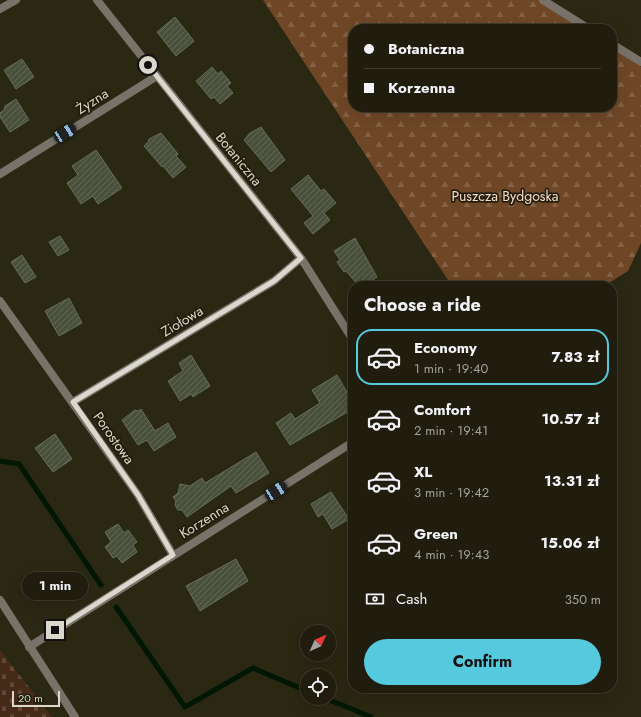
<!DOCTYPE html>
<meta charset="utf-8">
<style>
:root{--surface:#201d0e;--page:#2d2a1c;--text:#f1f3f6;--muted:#a2a29e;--line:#3d3b2e;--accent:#55cadf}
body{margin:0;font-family:Jost,sans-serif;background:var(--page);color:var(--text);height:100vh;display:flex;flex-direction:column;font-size:15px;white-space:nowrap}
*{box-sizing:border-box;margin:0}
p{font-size:13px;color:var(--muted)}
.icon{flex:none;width:22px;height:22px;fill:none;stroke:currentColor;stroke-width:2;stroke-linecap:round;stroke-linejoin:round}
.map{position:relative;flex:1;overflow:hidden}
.details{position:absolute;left:348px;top:281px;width:269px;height:412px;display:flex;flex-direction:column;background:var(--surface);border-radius:16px;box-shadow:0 4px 16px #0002,0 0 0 1px var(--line)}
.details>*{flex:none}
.banner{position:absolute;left:348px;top:24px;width:269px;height:88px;border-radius:16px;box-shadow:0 4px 16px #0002,0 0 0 1px var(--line);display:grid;align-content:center;height:88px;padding:0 16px;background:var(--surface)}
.needle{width:26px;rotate:45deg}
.fabs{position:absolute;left:300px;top:625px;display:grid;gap:8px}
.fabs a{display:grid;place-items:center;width:36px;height:36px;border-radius:50%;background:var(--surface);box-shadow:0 4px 16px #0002,0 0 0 1px var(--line);font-size:20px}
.scale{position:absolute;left:12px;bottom:10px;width:48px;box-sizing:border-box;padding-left:4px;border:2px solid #dad8cc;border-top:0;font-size:11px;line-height:14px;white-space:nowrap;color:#dad8cc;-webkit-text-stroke:3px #201e0a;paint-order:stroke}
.end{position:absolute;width:18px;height:18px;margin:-9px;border:5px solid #dad8cc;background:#111;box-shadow:0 0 0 2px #111}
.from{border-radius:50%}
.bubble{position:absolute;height:28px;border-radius:14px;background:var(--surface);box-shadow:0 4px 16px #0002,0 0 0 1px var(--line);font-size:13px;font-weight:700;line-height:28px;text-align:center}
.car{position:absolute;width:12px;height:24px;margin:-12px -6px;border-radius:5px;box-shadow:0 0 3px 1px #0007;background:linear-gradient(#222 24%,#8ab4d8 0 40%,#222 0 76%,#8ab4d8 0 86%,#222 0)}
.banner b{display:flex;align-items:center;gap:14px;height:38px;font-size:15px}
.banner b+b{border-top:1px solid var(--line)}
.banner i{width:10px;height:10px;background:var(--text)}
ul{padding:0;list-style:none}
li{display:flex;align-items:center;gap:12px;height:56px;margin:0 8px 6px;padding:0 8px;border:2px solid transparent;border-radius:16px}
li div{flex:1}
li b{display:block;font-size:15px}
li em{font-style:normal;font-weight:700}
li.current{border-color:var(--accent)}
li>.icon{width:36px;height:36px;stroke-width:1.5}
h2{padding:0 16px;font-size:18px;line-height:48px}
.pay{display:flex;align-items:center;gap:10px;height:44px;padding:0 16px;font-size:15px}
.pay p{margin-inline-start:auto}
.button{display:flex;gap:8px;margin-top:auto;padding:8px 16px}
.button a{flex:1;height:46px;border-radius:24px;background:var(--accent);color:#111;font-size:16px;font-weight:700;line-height:46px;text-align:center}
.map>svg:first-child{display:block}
.forest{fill:url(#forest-firs)}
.cemetery{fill:url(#cemetery-stones)}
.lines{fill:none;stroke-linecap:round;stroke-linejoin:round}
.stream{stroke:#001702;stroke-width:5}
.building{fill:url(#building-hatch);stroke:#656d58}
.minor{stroke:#787269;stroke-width:8}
.tertiary{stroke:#787269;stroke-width:8}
.route{stroke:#dad8cc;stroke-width:5}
.labels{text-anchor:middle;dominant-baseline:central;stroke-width:3.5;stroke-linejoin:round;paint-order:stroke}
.street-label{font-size:14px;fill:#dad8cc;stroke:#201e0a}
.park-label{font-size:14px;fill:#f8dcc8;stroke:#201e0a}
</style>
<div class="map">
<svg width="641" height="717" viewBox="0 0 641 717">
<defs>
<pattern id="forest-firs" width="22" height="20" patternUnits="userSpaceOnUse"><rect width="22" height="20" fill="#6f4727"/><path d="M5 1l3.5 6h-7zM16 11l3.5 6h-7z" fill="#836145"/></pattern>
<pattern id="cemetery-stones" width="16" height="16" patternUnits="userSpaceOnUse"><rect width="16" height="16" fill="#452b18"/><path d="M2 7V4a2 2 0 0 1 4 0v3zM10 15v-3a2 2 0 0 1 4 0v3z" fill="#5f4938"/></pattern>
<pattern id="building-hatch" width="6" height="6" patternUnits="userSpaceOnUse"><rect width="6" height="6" fill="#49503c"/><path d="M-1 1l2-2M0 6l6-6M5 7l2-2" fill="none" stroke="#636857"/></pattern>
</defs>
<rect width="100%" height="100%" fill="#2a2713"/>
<path class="forest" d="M263,0h277l44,29h-231v78h259v-59l29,19v176l-13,28 -24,15h-152z"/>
<path class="cemetery" d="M0,650l52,67h-52z"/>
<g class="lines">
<path class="stream" d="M0,461l19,3 82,121
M116,607l69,100 68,-39 54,23
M325,698l46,19"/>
</g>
<path class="building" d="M175,17l19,24 -18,15 -19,-24z
M22,59l12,18 -18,12 -12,-19z
M212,67l6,7 3,-3 10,12 -4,3 6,7 -13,11 -6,-7 -3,2 -15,-18z
M16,99l13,21 -19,12 -10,-15v-4l4,-3 1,-4z
M261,127l24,33 -14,12 -27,-32 6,-7z
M161,133l17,21 -2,2 10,11 -13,11 -10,-12 -1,1 -18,-21 4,-4 1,-3z
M96,150l26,38 -24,16 -5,-8 -12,8 -14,-21 11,-8 -6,-9z
M308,175l13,16 3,-2 12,14 -12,10 6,7 -17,14 -9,-11 9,-7 -22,-27z
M60,236l9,14 -11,6 -9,-14z
M355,238l22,39 -13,9h-5l-13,-15 -2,1 -7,-10 3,-2 -6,-9z
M22,255l14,22 -11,6 -14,-21z
M69,298l13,25 -23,13 -14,-25z
M191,355l19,31 -17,11 -2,-3 -11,7 -12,-20 15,-10 -4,-8z
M337,375l11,19 5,-3v18l-63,36 -14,-22 15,-10 4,6 25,-16 -8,-13z
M141,409l14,22 13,-8 8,14 -22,14 -7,-11 -9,5 -16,-25 13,-10 3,1z
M55,434l17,25 -19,13 -18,-24z
M256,452l13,21 -33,20 -5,-7 -44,31 -5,-7h-4l-3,-5 1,-4 -3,-4 5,-4 2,-9 10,2 12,-8 3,5z
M331,492l18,27 -17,10 -9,-15 -5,3 -7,-13z
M118,524l6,9 4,-3 9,12 -4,3 4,7 -15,11 -5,-7 -4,2 -8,-11 6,-5 -6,-10z
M236,559l12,22 -48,30 -14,-25z"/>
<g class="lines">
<path class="minor" d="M97,0l204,258 52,82
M543,0l46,29
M0,9l16,-9
M612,44l29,18
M0,174l157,-98
M0,301l138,194 35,60
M73,402l201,-121 27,-23
M29,647l324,-205"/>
<path class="tertiary" d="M0,600l75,117"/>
</g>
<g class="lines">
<path class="route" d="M55,630l118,-75 -35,-60 -65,-93 201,-121 27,-23 -153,-193"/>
</g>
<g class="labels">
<g class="street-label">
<text transform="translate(92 101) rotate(-32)">Żyzna</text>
<text transform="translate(239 159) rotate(51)">Botaniczna</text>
<text transform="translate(182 321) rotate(-31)">Ziołowa</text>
<text transform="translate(114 438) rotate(55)">Porostowa</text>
<text transform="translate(204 520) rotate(-32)">Korzenna</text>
</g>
<g class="park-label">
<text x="505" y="196">Puszcza Bydgoska</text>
</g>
</g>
</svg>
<div class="fabs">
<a><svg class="needle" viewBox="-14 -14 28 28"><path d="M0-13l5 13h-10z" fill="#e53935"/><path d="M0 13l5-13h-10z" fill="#a2a29e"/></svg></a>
<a><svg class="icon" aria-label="locate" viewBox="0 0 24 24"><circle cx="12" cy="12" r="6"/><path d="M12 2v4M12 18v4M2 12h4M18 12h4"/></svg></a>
</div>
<div class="scale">20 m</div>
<i class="end from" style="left:148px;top:65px"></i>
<i class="end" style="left:55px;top:630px"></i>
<div class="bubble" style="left:22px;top:572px;width:66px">1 min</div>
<i class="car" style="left:65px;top:133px;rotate:58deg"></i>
<i class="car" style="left:276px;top:491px;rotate:58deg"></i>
<div class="banner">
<b><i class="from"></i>Botaniczna</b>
<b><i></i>Korzenna</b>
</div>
<section class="details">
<h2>Choose a ride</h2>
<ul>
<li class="current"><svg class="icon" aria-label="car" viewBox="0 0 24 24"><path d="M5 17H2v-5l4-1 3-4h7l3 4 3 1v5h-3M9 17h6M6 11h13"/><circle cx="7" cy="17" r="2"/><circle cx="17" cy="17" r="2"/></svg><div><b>Economy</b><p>1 min · 19:40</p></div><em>7.83 zł</em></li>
<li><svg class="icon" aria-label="car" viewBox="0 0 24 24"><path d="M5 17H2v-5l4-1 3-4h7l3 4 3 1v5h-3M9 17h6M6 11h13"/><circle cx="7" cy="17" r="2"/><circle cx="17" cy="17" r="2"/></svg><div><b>Comfort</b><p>2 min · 19:41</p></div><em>10.57 zł</em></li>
<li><svg class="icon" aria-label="car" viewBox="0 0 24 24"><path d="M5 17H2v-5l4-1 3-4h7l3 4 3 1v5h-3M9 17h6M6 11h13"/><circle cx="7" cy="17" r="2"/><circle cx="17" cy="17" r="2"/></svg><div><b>XL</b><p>3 min · 19:42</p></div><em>13.31 zł</em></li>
<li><svg class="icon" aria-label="car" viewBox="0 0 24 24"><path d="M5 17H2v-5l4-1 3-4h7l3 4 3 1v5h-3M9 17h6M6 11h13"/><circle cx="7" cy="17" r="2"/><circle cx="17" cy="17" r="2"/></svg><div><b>Green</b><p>4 min · 19:43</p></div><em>15.06 zł</em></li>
</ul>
<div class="pay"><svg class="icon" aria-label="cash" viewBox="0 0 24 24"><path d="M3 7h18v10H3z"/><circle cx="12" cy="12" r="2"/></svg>Cash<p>350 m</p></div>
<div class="button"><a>Confirm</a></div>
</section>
</div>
